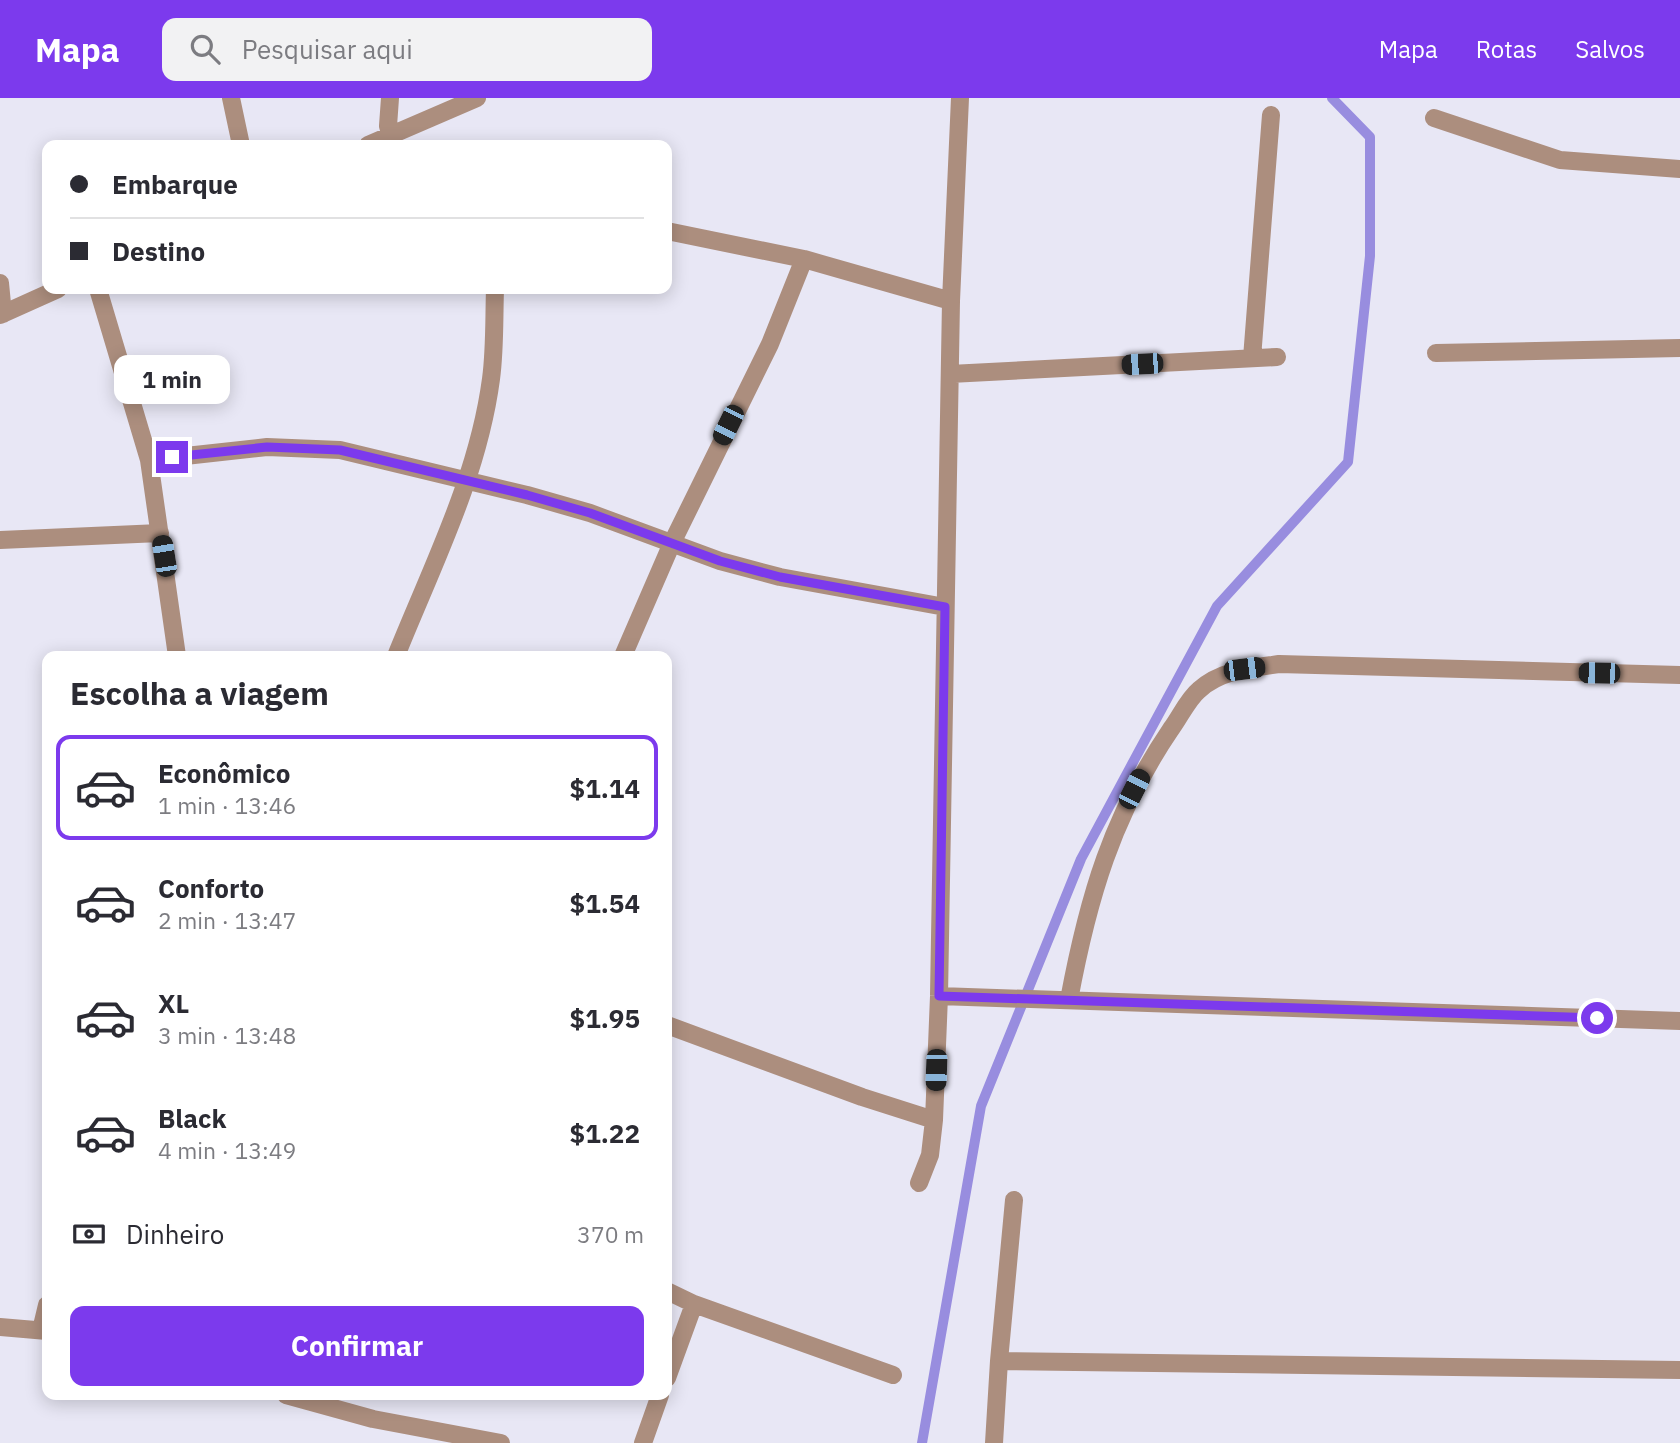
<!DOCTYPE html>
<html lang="pt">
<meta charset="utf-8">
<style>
:root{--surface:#fff;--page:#f2f2f3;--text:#2b2b33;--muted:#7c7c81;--line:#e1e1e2;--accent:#7c3aed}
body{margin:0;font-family:"IBM Plex Sans",sans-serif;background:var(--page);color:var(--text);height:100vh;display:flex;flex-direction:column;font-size:26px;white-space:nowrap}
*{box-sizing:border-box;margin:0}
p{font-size:23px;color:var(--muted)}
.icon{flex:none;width:38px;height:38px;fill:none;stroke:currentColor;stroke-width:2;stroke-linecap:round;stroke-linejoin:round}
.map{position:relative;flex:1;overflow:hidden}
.side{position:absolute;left:42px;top:553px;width:630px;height:749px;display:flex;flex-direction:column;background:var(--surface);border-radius:14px;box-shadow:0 4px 18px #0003}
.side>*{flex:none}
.top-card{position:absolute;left:42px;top:42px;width:630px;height:154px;border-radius:14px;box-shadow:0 4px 18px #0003;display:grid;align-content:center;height:154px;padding:0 28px;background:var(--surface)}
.end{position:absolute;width:32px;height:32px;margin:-16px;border:9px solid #7c3aed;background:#fff;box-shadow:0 0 0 4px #fff}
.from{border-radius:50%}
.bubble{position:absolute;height:49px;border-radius:14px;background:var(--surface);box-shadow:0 4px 18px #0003;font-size:23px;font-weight:800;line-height:49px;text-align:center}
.car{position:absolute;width:21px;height:42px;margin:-21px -10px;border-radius:9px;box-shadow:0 0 5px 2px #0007;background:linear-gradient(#222 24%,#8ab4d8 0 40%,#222 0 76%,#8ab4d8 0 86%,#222 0)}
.top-card b{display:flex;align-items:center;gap:24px;height:66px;font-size:26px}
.top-card b+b{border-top:2px solid var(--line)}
.top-card i{width:18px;height:18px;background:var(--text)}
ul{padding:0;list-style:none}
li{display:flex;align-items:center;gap:21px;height:105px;margin:0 14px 10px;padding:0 14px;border:4px solid transparent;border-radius:14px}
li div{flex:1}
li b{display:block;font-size:26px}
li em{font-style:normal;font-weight:800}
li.selected{border-color:var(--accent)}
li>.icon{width:63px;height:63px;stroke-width:1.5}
h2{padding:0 28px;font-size:32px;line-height:84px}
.pay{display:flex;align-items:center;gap:18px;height:77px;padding:0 28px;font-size:26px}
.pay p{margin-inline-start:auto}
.action{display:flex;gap:14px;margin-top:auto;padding:14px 28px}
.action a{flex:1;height:80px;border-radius:14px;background:var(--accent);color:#fff;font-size:28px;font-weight:800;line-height:80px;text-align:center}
header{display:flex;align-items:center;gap:42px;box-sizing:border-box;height:98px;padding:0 35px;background:var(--accent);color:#fff}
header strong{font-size:33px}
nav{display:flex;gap:38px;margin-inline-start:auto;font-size:24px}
.search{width:490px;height:63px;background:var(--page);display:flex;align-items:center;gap:18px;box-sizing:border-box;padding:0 24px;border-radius:14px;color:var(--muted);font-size:26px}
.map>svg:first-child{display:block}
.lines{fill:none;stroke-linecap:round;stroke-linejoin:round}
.stream{stroke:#988ddf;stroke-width:10}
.minor{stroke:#ac8e7e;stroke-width:18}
.route{stroke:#7c3aed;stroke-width:9}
</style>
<header>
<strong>Mapa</strong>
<div class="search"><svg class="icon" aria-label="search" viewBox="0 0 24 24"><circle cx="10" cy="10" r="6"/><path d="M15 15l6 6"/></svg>Pesquisar aqui</div>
<nav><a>Mapa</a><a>Rotas</a><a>Salvos</a></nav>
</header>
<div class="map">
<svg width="1680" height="1345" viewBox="0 0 1680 1345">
<rect width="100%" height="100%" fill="#e8e7f5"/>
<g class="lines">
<path class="stream" d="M922,1345l59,-337 100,-247 136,-253 131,-144 22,-206v-119l-38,-39"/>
<path class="minor" d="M231,0l10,47
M390,0l-2,28 5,19
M1434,20l126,42 120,9
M368,47l109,-47
M667,133l137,28 147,42
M0,185l3,31
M98,191l51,171 28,196
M0,217l58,-26
M1436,255l244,-5
M1252,260l19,-243
M950,276l327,-17
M149,362l118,-13 73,3 187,45 63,18 130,48 60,16 165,30
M0,442l160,-7
M396,558c36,-90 82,-179 95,-277 4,-29 3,-60 4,-90
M623,558l49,-113 98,-199 34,-85
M939,898l741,25
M1069,902c19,-102 43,-184 102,-271 9,-12 17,-30 28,-39 22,-20 52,-22 80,-26l401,11
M667,927l195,72 72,23
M919,1085l11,-28 4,-35 5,-124 12,-695 9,-203
M667,1193l27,13 199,71
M0,1229l47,4
M41,1232l6,-25
M999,1263l681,9
M667,1280l27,-74
M286,1297l87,24 128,24
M643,1345l17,-48
M994,1345l5,-82 15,-161"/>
</g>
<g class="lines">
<path class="route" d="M172,359l95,-10 73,3 187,45 63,18 130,48 60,16 165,30 -6,389 658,22"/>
</g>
</svg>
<i class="end from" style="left:1597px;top:920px"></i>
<i class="end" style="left:172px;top:359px"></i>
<div class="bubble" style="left:114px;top:257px;width:116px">1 min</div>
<i class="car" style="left:1142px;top:266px;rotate:267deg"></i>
<i class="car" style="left:728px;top:327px;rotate:206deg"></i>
<i class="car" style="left:164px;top:458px;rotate:351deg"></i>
<i class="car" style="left:1244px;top:571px;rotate:83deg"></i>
<i class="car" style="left:1599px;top:575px;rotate:271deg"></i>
<i class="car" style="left:1134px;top:691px;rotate:27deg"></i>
<i class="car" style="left:936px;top:972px;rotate:182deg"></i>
<div class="top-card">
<b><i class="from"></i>Embarque</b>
<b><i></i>Destino</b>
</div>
<section class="side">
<h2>Escolha a viagem</h2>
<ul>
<li class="selected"><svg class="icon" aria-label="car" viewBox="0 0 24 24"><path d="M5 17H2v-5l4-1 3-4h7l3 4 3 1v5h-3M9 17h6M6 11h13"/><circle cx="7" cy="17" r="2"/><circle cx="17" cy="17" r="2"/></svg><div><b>Econômico</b><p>1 min · 13:46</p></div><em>$1.14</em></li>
<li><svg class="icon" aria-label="car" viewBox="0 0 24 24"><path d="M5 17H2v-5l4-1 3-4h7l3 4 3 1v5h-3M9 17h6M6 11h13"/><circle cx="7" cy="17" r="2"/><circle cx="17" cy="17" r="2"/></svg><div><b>Conforto</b><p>2 min · 13:47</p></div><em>$1.54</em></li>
<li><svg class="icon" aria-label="car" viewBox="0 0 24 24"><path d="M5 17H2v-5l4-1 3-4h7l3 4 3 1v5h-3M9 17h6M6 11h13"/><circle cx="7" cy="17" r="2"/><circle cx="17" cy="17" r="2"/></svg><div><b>XL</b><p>3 min · 13:48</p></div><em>$1.95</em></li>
<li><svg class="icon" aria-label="car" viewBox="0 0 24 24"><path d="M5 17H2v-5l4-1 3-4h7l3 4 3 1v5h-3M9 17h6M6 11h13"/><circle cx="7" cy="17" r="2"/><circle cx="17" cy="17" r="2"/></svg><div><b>Black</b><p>4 min · 13:49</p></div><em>$1.22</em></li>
</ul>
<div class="pay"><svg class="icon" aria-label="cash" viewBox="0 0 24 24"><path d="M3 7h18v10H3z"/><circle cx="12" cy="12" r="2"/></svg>Dinheiro<p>370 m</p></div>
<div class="action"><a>Confirmar</a></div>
</section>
</div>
